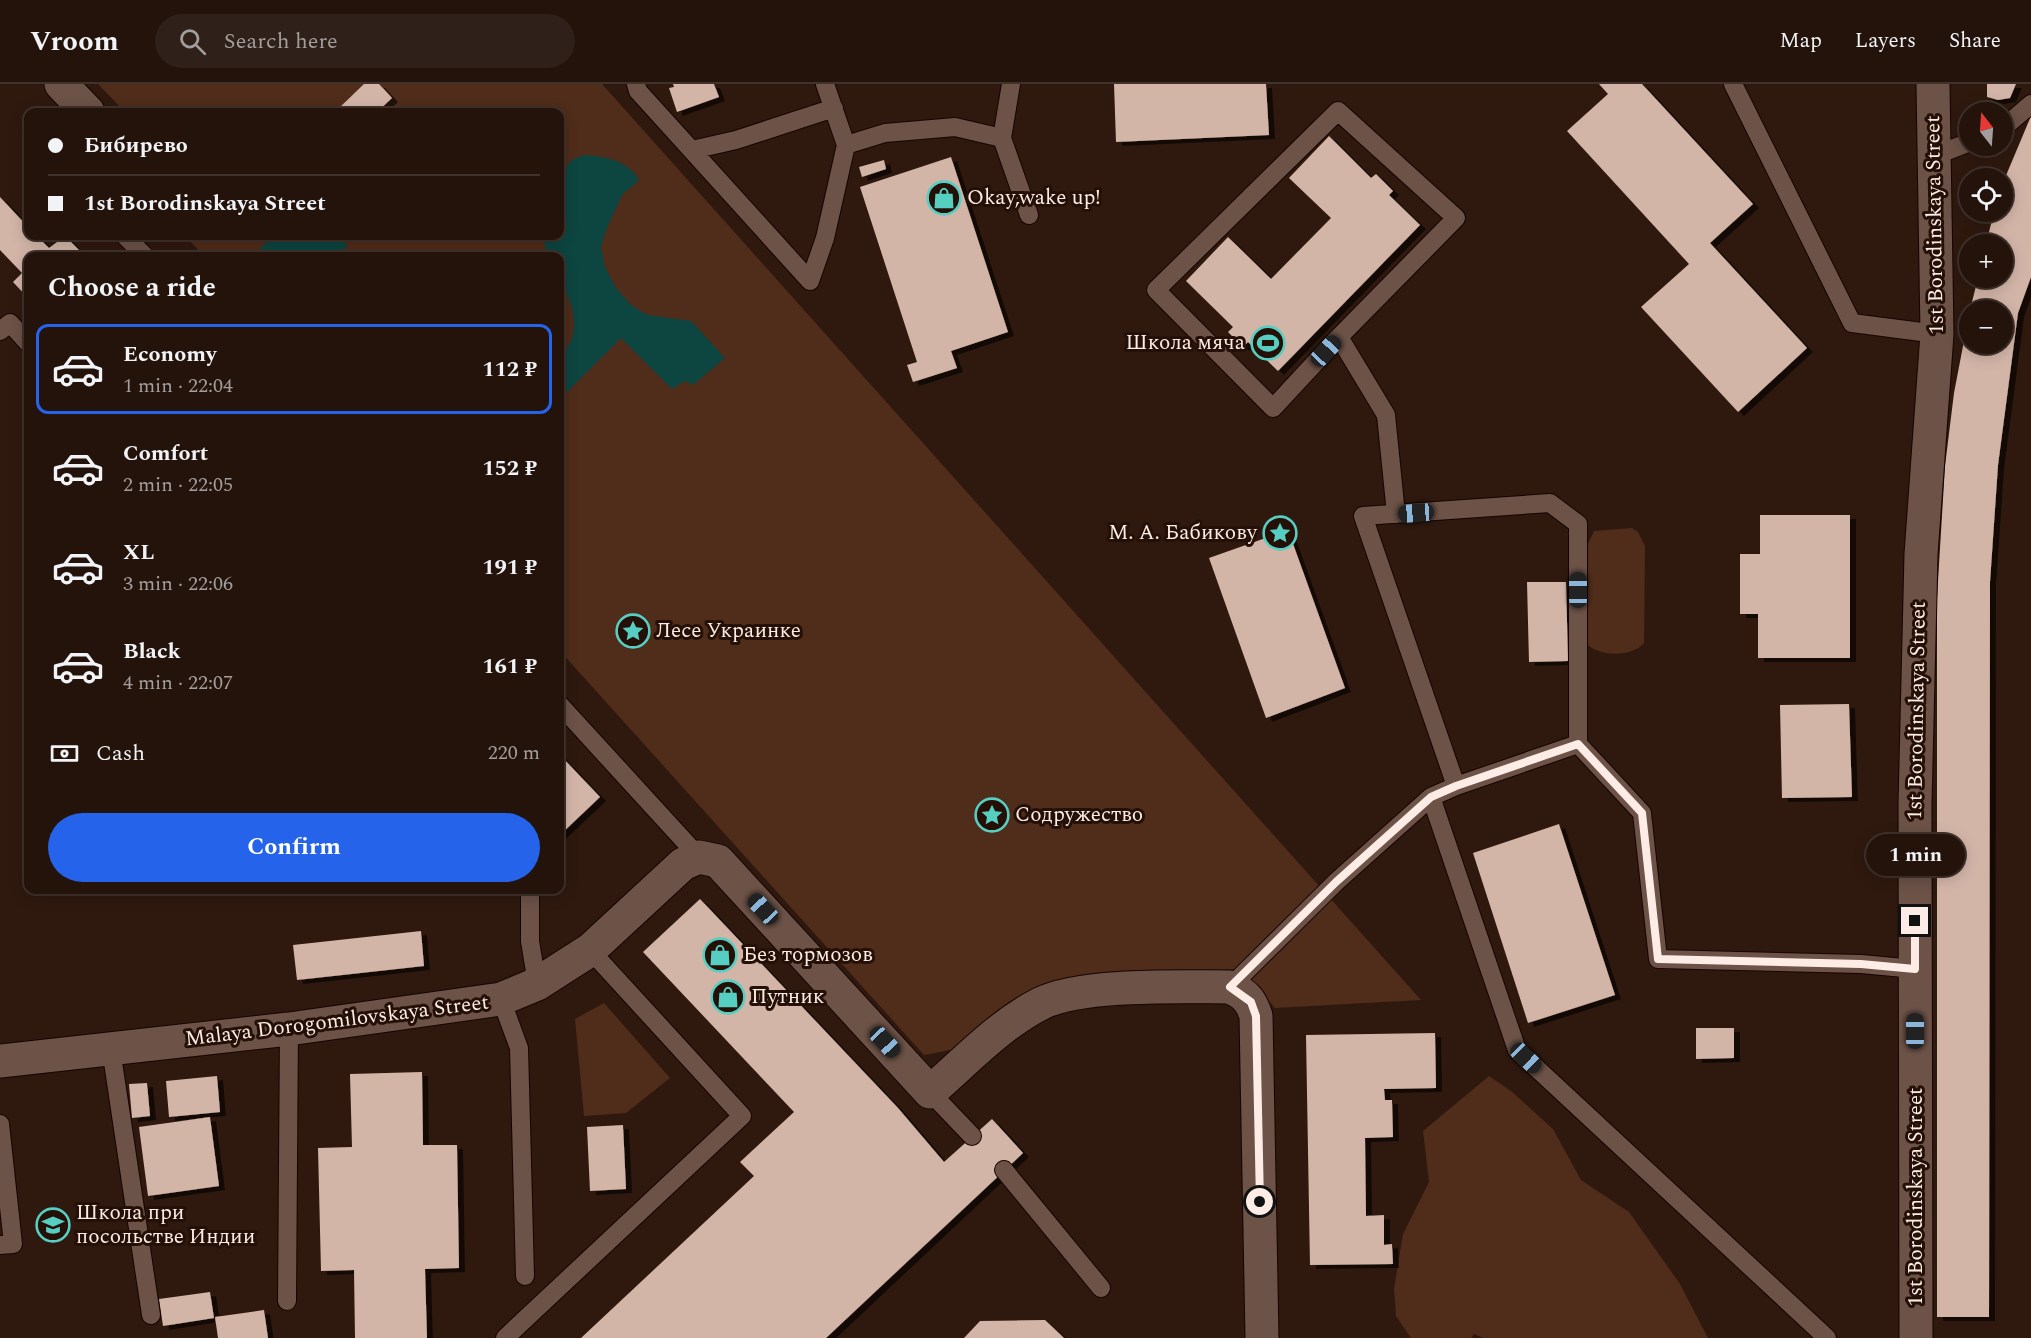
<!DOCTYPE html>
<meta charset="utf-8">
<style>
:root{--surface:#23130b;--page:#2f2019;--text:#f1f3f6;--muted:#a39e9d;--line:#40322c;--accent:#2563eb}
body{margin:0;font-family:Spectral,serif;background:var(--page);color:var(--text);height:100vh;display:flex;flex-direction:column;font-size:22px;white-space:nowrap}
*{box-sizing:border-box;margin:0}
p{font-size:20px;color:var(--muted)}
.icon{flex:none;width:33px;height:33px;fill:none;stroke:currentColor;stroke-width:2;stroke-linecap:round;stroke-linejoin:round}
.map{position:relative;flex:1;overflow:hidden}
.drawer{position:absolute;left:24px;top:168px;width:540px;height:642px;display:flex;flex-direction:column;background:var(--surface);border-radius:12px;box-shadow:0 3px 15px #0003,0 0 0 2px var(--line)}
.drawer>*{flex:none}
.top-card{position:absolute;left:24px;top:24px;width:540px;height:132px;border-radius:12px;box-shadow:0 3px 15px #0003,0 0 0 2px var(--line);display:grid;align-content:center;height:132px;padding:0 24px;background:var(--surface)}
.needle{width:39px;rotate:343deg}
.buttons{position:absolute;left:1959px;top:18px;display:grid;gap:12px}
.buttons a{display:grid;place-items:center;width:54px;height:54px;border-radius:50%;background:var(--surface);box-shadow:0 3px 15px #0003,0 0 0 2px var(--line);font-size:30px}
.end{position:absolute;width:27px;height:27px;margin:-14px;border:8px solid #fcece5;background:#111;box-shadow:0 0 0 3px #111}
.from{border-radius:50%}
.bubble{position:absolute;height:42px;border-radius:21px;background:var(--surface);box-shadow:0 3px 15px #0003,0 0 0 2px var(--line);font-size:20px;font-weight:700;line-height:42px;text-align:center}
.car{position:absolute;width:18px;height:36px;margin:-18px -9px;border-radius:8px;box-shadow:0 0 4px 2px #0007;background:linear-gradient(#222 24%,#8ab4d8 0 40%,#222 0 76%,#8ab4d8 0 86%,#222 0)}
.top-card b{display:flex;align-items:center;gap:21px;height:57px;font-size:22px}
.top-card b+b{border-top:2px solid var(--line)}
.top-card i{width:15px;height:15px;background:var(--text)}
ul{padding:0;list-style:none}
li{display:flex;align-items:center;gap:18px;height:90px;margin:0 12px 9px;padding:0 12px;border:3px solid transparent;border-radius:12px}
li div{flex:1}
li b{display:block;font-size:22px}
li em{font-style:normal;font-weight:700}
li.current{border-color:var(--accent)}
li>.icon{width:54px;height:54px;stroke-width:1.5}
h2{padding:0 24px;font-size:27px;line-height:72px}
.pay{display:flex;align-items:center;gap:15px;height:66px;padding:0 24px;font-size:22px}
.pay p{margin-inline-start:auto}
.button{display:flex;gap:12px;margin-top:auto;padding:12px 24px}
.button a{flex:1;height:69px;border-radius:36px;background:var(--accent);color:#fff;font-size:24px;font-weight:700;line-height:69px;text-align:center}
header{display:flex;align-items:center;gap:36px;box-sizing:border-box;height:84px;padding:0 30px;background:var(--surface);border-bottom:2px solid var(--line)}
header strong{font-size:28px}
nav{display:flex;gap:33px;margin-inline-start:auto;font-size:21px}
.search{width:420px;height:54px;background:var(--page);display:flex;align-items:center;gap:15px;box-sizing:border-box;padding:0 21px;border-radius:33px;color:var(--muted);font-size:22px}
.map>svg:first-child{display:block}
.green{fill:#502c1a}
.water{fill:#0d4540}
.building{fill:#d3b5a8;filter:url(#shadow)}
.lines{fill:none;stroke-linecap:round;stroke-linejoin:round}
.lane-casing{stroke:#160400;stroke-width:20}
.street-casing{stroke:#160400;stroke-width:35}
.lane{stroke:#6c5247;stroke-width:18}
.street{stroke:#6c5247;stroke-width:33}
.route{stroke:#fcece5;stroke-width:8}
.labels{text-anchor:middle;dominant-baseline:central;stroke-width:6;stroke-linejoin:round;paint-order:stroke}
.poi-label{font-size:21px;fill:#fcece5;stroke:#241006;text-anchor:start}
.street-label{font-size:21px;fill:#fcece5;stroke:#241006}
</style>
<header>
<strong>Vroom</strong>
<div class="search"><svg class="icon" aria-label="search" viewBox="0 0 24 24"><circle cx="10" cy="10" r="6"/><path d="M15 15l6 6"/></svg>Search here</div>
<nav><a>Map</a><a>Layers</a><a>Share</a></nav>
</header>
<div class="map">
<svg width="2031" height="1254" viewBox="0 0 2031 1254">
<defs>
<filter id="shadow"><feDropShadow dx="6" dy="4" stdDeviation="0" flood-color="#0009"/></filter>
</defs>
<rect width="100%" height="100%" fill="#2f190f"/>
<path class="green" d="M98,0h504l819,916 -146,8 -37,-39 -171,9 -33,10 -26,16 -53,45 -31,6 -364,-404v-395h-356l-19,-20h375v-124h-435z
M1632,444l6,4 7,14 -1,97c-11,14 -43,14 -56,2l-2,-10 1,-89 7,-15z
M604,919l66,75 -44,35 -42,3 -9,-97z
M1489,992l22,15 42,38 28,51 48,32 51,72 28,54h-225l-9,-4 -3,4h-60l-15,-22 -2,-27 9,-55 26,-52 -6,-51z"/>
<path class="water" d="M584,71c21,1 44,6 55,25l-17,15 -16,35 -5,17 4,20 11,21 15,17 16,10 44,6 34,37 -32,27 -8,-4 -13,8 -51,-51 -61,61v-42c17,-17 17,-38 8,-60 -2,-5 -6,-8 -8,-12 -3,-8 0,-20 0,-29h-13l-4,-20h17v-61l12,-15z
M265,152h72l11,10 -11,10h-69l-8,-7 9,-9z"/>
<path class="building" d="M364,0h15l13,14 -15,14h-38l-2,-2z
M673,0h41l5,13 -42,15 -8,-24 5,-1z
M1114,0h152l3,51 -153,7z
M1599,0h43l111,120 -43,39 97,105 -69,64 -97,-105 48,-43 -122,-133 41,-37z
M1987,0h29l-6,14 -12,2 -11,-3z
M2031,32v161l-13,36 -20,152 -8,117 -1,735h-52v-719l8,-132 9,-73 14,-73 2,24h32v-34h-32l8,-32h24v-34h-16l8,-32h8v-27z
M1329,52l42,42 5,-4 17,17 -4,4 31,30 -142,146 -30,-29 -5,5 -15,-15 5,-5 -47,-46 42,-44 43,42 60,-61 -42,-40z
M951,73l57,175 -57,19 6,17 -44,14 -6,-17 10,-3 -57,-175z
M884,76l2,9 -24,8 -3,-10z
M0,113l28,30v9h9l12,12 16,-12 20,20h-57v42l-15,-16 9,-9 -22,-23z
M1760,431h90v143h-92v-44h-18v-60h20z
M1288,446l57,158 -79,30 -57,-160z
M1527,498h39l2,79 -39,1z
M1849,620l3,93 -70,1 -2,-93z
M560,671l40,42 -40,38z
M1559,740l56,171 -87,28 -55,-170z
M700,815l198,209 46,54 48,-43 31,34 -197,185h-245l173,-162 -14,-14 54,-50 -151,-160z
M421,847l3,35 -127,14 -4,-35z
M1696,944h38v30l-38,1z
M1435,949l1,55 -52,1 1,11h7l1,37 -28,1 1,78 18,-1v30l8,-1 1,20 -83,1 -4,-230z
M422,988l1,73h34l2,123 -34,1 2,69h-72l-1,-68 -33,1 -3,-123 34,-1 -2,-73z
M217,992l3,36 -51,5 -3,-36z
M147,999l3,33 -18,2 -3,-34z
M210,1033l9,69 -71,10 -9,-69z
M623,1041l3,64 -36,2 -3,-64z
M210,1208l4,26 -51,8 -4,-27z
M264,1226l4,28h-50l-3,-21z
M1045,1236l19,18h-100l16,-17z"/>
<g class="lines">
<g class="lane-casing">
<path id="lane" d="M636,0l2,7 172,190 15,-43 21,-93 -21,-61
M1011,0l-9,54 27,77
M1733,0l119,239 85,11
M2002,45l29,-25
M846,61l39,-12 70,-6 47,11
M692,66l44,-10 98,-32
M1934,72l36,-14
M125,152l20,20
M0,247l10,-8 18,20
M1339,253l-66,71 -117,-118 182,-179 118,107 -117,119 47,78 10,99
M560,621l139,152
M1456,702l-93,-270 187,-13 28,21v220
M1431,713l86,253 310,288
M530,806v51l7,43
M1230,903l107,-106 94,-84 25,-11 122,-42 64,69 16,146 203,5 54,5
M501,915l18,49 6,228
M111,965l40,266
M930,1008l42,44
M0,1040l13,120 -13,1
M1004,1086l97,118
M287,1217l2,-272
M505,1254l237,-222 -152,-166"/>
</g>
<g class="street-casing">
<path id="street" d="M61,0l27,28
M0,977l289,-32 212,-30 36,-15 53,-34 93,-86 16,-7 19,4 212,231c35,-30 69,-67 110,-88 40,-21 143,-17 190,-17 15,7 21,13 26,29l6,322
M1916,1254l-1,-534 6,-250 16,-220 -4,-250"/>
</g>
<use href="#lane" class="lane"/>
<use href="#street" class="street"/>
</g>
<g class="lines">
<path class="route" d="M1260,1118l-4,-186 -5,-14 -21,-15 106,-105 95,-85 25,-11 122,-42 64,69 16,146 203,5 54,5v-48"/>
</g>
<defs>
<g id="shop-ring" transform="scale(1.725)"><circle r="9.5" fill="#241006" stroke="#57cec2" stroke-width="1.5"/><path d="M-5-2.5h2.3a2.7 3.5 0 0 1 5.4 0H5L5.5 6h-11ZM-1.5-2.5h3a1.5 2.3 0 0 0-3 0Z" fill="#57cec2"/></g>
<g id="stadium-ring" transform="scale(1.725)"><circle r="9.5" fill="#241006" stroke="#57cec2" stroke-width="1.5"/><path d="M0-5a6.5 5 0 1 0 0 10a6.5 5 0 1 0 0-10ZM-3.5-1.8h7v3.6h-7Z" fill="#57cec2"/></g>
<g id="sight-ring" transform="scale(1.725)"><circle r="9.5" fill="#241006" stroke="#57cec2" stroke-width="1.5"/><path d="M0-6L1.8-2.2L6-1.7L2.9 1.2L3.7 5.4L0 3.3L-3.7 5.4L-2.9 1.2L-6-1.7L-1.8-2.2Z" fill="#57cec2"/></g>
<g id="school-ring" transform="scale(1.725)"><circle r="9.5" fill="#241006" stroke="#57cec2" stroke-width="1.5"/><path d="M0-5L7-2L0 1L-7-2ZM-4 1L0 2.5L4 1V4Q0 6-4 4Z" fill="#57cec2"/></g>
</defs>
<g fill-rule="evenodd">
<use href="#shop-ring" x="944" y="114"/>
<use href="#stadium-ring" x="1268" y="259"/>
<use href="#sight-ring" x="1280" y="449"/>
<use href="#sight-ring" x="633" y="547"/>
<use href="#sight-ring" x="992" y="731"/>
<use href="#shop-ring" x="720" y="871"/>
<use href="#shop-ring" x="728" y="913"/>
<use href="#school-ring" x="53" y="1141"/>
</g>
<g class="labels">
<g class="poi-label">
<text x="967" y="114">Okay,wake up!</text>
<text x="1245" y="259" text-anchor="end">Школа мяча</text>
<text x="1257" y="449" text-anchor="end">М. А. Бабикову</text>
<text x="656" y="547">Лесе Украинке</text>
<text x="1015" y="731">Содружество</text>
<text x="743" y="871">Без тормозов</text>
<text x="751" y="913">Путник</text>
<text x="76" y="1129">Школа при<tspan x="76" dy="24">посольстве Индии</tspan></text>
</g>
<g class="street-label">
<text transform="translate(1935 141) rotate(-91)">1st Borodinskaya Street</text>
<text transform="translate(1917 627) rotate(-89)">1st Borodinskaya Street</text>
<text transform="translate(337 937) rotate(-7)">Malaya Dorogomilovskaya Street</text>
<text transform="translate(1916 1113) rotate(-90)">1st Borodinskaya Street</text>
</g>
</g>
</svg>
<div class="buttons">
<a><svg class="needle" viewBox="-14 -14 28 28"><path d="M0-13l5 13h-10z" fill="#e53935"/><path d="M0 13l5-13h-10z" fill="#a39e9d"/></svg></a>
<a><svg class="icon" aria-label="locate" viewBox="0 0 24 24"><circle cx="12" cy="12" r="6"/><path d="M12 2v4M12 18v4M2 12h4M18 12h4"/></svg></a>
<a>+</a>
<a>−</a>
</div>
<i class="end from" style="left:1260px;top:1118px"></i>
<i class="end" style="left:1915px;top:837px"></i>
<div class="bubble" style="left:1866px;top:750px;width:99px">1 min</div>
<i class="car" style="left:1326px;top:267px;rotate:43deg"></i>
<i class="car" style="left:1416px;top:429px;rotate:266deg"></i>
<i class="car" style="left:1578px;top:506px;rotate:0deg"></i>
<i class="car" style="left:763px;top:825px;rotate:317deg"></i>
<i class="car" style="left:1915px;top:947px;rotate:0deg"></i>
<i class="car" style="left:885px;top:958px;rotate:137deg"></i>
<i class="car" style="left:1526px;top:974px;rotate:134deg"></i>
<div class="top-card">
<b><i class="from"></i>Бибирево</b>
<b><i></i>1st Borodinskaya Street</b>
</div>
<section class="drawer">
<h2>Choose a ride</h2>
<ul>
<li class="current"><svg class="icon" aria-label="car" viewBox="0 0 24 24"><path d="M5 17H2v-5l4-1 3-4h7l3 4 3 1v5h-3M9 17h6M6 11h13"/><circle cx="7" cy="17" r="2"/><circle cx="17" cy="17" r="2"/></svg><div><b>Economy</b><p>1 min · 22:04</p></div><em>112 ₽</em></li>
<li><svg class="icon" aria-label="car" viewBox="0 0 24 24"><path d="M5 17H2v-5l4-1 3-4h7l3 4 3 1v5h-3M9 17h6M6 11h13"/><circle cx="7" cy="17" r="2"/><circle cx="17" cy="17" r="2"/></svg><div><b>Comfort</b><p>2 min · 22:05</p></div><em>152 ₽</em></li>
<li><svg class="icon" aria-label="car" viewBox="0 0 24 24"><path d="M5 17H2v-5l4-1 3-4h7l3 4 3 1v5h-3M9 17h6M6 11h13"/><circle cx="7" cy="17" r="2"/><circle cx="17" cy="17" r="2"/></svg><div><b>XL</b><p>3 min · 22:06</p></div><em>191 ₽</em></li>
<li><svg class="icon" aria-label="car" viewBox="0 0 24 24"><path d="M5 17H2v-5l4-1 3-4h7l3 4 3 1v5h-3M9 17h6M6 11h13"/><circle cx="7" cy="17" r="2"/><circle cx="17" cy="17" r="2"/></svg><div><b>Black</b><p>4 min · 22:07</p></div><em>161 ₽</em></li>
</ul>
<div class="pay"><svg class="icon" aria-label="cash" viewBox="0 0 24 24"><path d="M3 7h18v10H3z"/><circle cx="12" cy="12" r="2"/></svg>Cash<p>220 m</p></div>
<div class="button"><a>Confirm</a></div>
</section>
</div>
